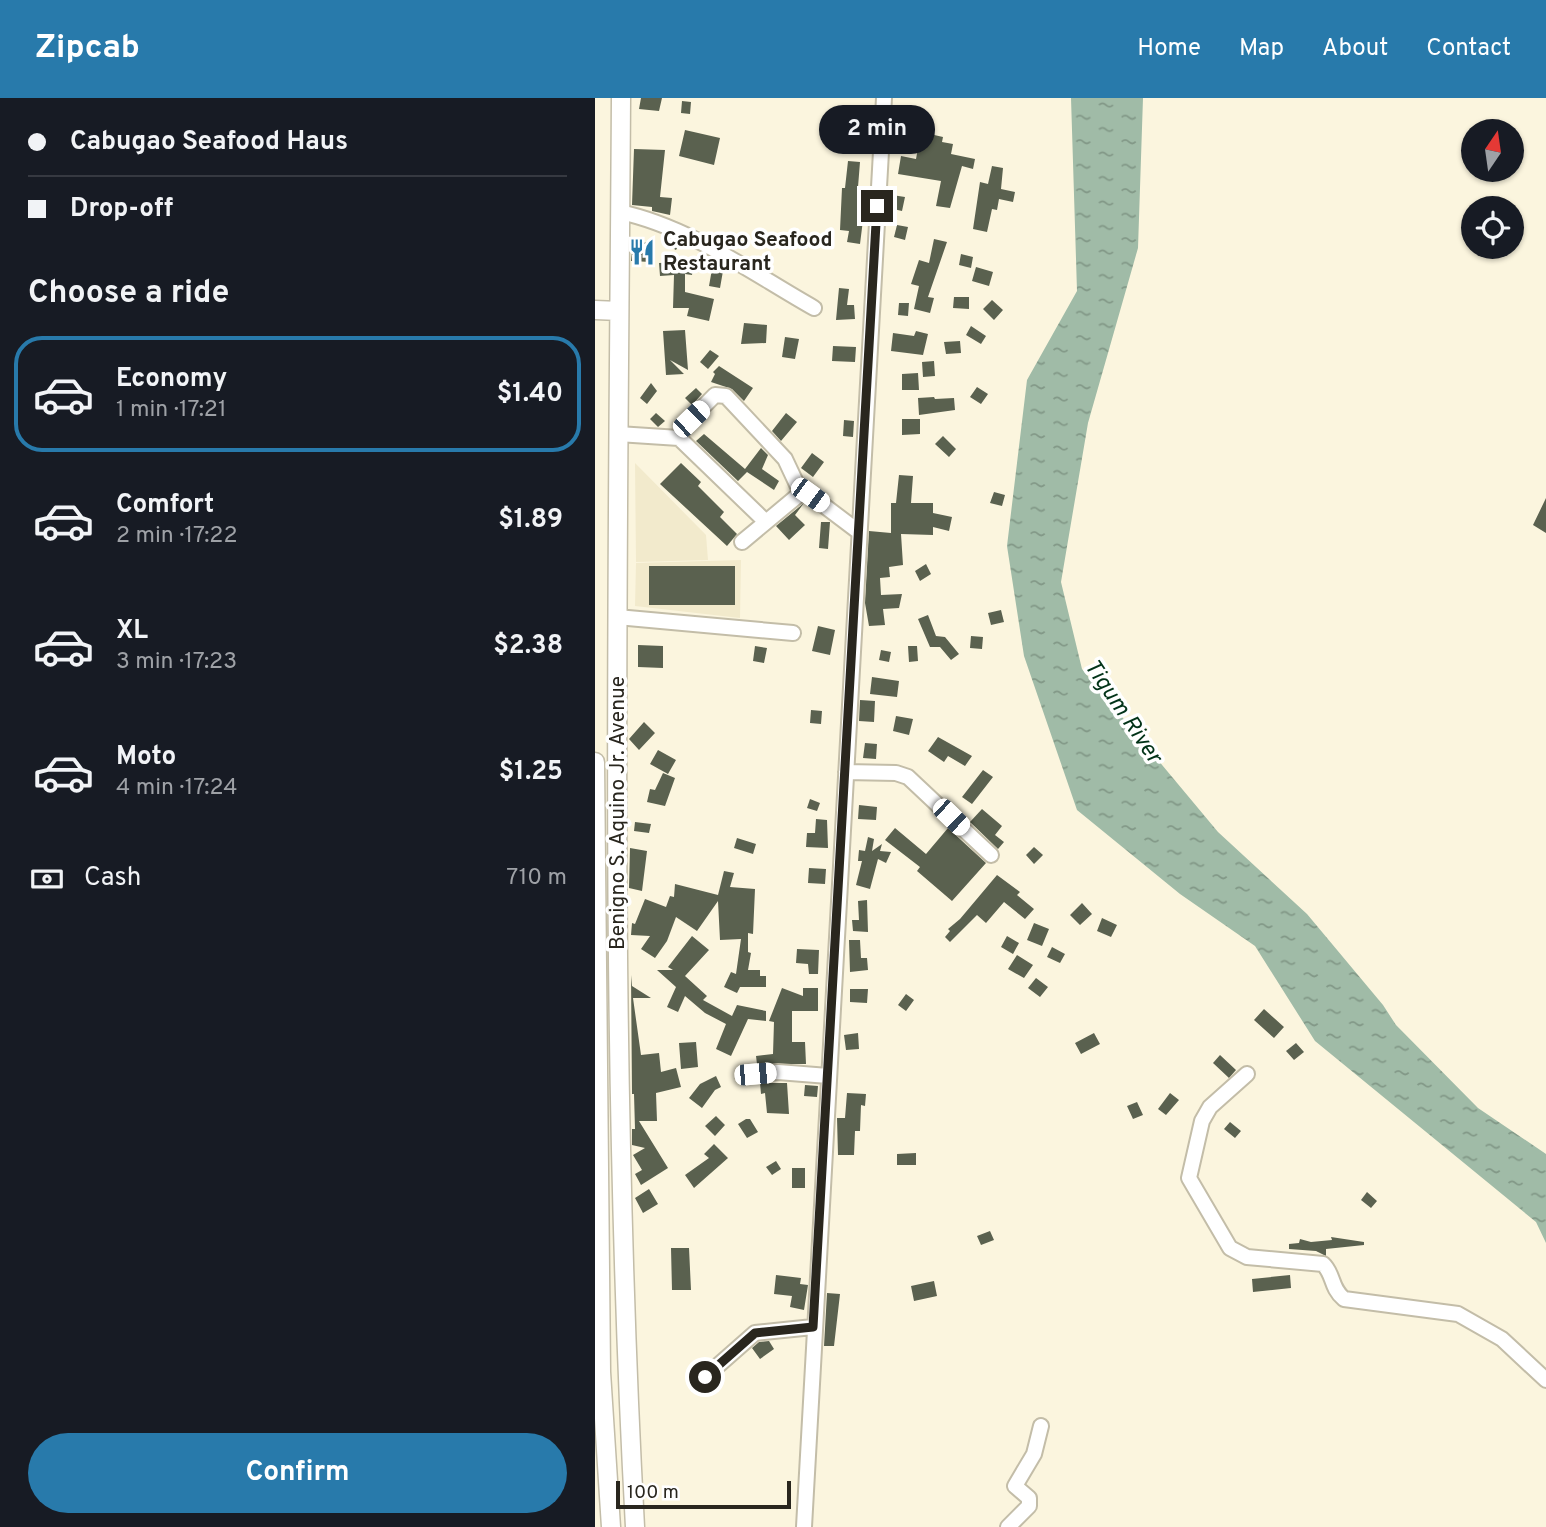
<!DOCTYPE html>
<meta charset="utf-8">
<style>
:root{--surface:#171b24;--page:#242831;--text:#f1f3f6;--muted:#9ea1a6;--line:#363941;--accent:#287aab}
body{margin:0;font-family:Overpass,sans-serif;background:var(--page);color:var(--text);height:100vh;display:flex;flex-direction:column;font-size:26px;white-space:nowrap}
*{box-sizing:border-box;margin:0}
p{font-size:23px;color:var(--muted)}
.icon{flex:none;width:38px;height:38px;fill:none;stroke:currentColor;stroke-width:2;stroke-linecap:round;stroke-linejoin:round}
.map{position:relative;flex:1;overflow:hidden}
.drawer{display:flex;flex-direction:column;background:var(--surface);width:595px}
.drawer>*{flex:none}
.guide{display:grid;align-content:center;height:154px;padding:0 28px;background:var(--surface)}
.needle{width:46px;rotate:13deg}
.fabs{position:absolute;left:866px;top:21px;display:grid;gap:14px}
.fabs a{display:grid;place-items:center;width:63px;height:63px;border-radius:50%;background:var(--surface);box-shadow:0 2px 5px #0004;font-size:35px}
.scale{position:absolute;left:21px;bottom:18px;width:175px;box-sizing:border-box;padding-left:7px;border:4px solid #29261e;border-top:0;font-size:19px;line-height:24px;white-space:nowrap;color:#29261e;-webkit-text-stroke:5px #fff;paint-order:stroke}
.end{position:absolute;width:32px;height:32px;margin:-16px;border:9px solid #29261e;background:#fff;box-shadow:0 0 0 4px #fff}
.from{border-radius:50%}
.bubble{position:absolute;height:49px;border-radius:24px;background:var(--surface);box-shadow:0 2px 5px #0004;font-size:23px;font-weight:700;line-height:49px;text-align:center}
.car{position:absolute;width:21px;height:42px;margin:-21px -10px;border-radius:9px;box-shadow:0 0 5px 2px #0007;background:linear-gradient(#fff 24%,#345 0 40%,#fff 0 76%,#345 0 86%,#fff 0)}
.guide b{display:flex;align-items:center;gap:24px;height:66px;font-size:26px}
.guide b+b{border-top:2px solid var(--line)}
.guide i{width:18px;height:18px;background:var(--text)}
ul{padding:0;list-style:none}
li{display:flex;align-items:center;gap:21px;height:116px;margin:0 14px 10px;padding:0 14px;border:4px solid transparent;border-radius:28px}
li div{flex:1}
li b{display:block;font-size:26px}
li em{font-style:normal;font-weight:700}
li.selected{border-color:var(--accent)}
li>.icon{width:63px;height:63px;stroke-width:1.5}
h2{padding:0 28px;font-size:32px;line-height:84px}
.pay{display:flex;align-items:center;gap:18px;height:77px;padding:0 28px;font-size:26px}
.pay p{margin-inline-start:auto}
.cta{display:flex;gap:14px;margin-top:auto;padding:14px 28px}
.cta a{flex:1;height:80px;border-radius:42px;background:var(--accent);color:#fff;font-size:28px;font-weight:700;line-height:80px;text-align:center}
header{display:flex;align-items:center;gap:42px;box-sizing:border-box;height:98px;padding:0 35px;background:var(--accent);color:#fff}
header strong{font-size:33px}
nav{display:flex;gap:38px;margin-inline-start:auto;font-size:24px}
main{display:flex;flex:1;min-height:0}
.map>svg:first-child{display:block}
.built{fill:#f2eacc}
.water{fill:url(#water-ripples)}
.building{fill:#5a614f}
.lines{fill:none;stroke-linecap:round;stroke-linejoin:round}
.minor-casing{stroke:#c3bda8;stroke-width:18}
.major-casing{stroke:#c3bda8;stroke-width:21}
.minor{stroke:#fff;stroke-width:14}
.major{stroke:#fff;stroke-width:18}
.route{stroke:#29261e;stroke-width:9}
.labels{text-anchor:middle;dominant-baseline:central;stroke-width:7;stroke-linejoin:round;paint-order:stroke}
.poi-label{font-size:21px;font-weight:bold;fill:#29261e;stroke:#fff;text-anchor:start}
.street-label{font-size:21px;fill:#29261e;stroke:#fff}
.water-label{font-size:23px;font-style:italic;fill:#023318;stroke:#fff}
</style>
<header>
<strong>Zipcab</strong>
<nav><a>Home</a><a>Map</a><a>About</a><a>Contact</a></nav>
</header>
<main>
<section class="drawer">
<div class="guide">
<b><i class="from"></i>Cabugao Seafood Haus</b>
<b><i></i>Drop-off</b>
</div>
<h2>Choose a ride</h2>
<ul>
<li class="selected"><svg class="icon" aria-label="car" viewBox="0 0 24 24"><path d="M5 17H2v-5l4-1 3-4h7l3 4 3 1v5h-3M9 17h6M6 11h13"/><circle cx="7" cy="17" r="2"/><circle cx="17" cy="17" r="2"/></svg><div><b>Economy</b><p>1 min · 17:21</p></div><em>$1.40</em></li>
<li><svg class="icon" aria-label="car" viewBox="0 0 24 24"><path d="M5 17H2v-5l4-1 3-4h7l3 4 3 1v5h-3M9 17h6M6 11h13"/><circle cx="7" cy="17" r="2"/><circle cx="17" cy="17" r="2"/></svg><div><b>Comfort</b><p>2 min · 17:22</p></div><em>$1.89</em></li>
<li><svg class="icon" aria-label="car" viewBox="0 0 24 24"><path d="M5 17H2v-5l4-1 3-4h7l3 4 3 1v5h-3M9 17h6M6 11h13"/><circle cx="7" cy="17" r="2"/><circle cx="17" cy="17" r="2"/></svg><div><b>XL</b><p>3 min · 17:23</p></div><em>$2.38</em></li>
<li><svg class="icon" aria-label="car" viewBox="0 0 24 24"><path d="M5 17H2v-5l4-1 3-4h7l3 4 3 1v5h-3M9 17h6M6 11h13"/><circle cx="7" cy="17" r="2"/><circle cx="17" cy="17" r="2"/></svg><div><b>Moto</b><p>4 min · 17:24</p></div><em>$1.25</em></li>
</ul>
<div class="pay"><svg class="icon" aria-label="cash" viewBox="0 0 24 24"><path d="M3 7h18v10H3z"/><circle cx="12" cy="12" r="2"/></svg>Cash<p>710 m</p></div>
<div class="cta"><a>Confirm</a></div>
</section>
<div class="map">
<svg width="951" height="1429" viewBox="0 0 951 1429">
<defs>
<pattern id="water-ripples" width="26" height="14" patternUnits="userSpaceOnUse" patternTransform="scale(1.75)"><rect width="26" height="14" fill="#a0bba7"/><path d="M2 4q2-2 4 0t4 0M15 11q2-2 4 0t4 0" fill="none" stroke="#829887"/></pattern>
</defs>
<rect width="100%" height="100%" fill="#fbf5de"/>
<path class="built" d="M40,365l71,72 2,25 -72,2z
M146,462l-1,58 -105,-12 1,-43z"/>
<path class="water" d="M476,0h72l-5,150 -50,175 -27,159 21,87 136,163 89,82 76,91 13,20 82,83 68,46v89l-10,-21 -221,-181 -60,-95 -75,-52 -103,-84 -53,-154 -17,-110 20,-166 50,-89z"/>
<path class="building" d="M46,0h21l-3,13 -20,-2z
M87,3l9,1 -1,12 -9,-1z
M90,32l35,8 -6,27 -35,-9z
M326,34l22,5 -1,5 11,2 -2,10 24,5 -2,10 -11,-3 -12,42 -14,-2 5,-25 -43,-7 3,-18 15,3z
M39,51l31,1 -5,47 12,1 -2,17 -18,-4v-4l-20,-2z
M253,63l12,1 -2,25h5v13h-2l-2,19 4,1 -3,24 -13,-2 2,-11 -9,-1 2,-42h3z
M397,68l11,2 -2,21 14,3 -2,10 -14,-3 -2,11 -5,-1 -5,23 -14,-3 7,-47 8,2z
M297,97l13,2 -3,14 -13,-3z
M302,127l11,2 -3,13 -11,-3z
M71,139l14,6 -4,7 -13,-7z
M339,141l13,3 -19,55 6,1 -4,15 -16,-4 5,-23 -8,-2 8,-24 10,3z
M38,144l20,1 -2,19 -20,-1z
M366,156l12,3 -2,11 -12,-3z
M99,163l-2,14 -7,-1v18l29,7 -5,22 -22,-5 2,-8h-16l1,-33 -14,1 -1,-13z
M381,169l17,5 -4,14 -17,-5z
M117,171l11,2 -3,17 -11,-2z
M244,190l10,1 -2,16h7l1,14 -19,1z
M359,199h15v12l-16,-1z
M397,202l11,10 -9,10 -11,-11z
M304,205h10l-1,13 -10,-1z
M149,225l23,2 -1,18 -25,1z
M376,228l15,10 -5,8 -15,-9z
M90,232l3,40 -18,-10 14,14 -18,1 -3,-44z
M321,233l12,3 -5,21 -32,-4 2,-18 21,3z
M190,239l14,2 -4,20 -13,-2z
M365,243l1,12 -15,1 -2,-12z
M238,248l23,1 -1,15 -23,-1z
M115,252l9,6 -11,13 -8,-7z
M339,263l1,15 -12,1 -1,-15z
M124,268l34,22 -9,13 -12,-12 -21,-7 4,-8 -2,-2z
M323,275l1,17h-17v-16z
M56,285l6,8 -10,13 -7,-6z
M382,289l11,7 -7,10 -11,-7z
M101,290l6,6 -10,11 -7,-7z
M339,299l1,2 19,-1 1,12 -36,5 -1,-17z
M61,315l9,8 -7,6 -8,-8z
M191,315l11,9 -16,19 -9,-10z
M307,321h18v15l-18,1z
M249,322l10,1 -1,16 -10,-1z
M109,336l41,35 16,-21 7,7 -6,14 17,12 -5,9 -27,-18 -9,9 -42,-40z
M348,338l13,13 -7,8 -14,-13z
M217,355l12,9 -11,15 -12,-9z
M86,365l20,19 -3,4 26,26 -4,5 17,17 -10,12 -67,-62z
M304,377l14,1 -2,27h22v10l19,4 -3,14 -16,-4v8l-32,-1 2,31 -14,2 1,10 -10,1 1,17 21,-1 -3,14 -16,1 2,16 -16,1 -4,-23 4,-72 22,2v-30h5z
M399,394l11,3 -3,11 -12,-3z
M951,400v35l-13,-8z
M209,405l-9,12 10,10 -16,15 -13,-14z
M226,424h9l-2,27 -9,-1z
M331,466l5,10 -11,7 -5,-10z
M54,468h86v39h-86z
M406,512l3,12 -13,3 -3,-12z
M333,517l8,21 9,1 14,17 -8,6 -11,-13h-10l-12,-28z
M223,528l17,4 -5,25 -18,-4z
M376,538l12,1 -1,12 -12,-1z
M43,547l25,1v22l-25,-1z
M160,548l12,2 -3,15 -11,-2z
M313,548h9l1,15 -9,1z
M286,552l10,2 -2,10 -10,-2z
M277,579l27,4 -2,16 -27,-3z
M265,602l15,1 -1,21 -15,-1z
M216,612l11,1 -1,13 -11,-1z
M301,618l17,3 -4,16 -16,-4z
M49,624l11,11 -16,17 -10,-11z
M343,639l34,19 -7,10 -17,-10 -4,6 -16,-11z
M270,645l12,1 -1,15 -13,-1z
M63,652l18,10 -8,14 -18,-10z
M388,672l10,7 -21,27 -10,-7z
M68,675l12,5 -10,28 -18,-4 3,-13 5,1z
M215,701l10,4 -3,8 -10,-3z
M264,707l18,2 -1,13 -18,-1z
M387,711l20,17 -7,9 9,7 -6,7 -28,-27z
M221,721l11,1 1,28 -22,-1 1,-14h8z
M40,724l16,2 -2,9 -15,-2z
M300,730l31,26 22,-26 38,35 -34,38 -35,-30 3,-4 -35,-27z
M273,739l6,2 -2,12 10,-7 -2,7 11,1 -5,11 -8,-4 -8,30 -14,-4 6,-24h-4l1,-11 6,1z
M142,740l19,6 -3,10 -19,-6z
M439,749l9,8 -9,9 -8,-9z
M35,750l17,3 -5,40 -13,-3z
M214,770l17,1 -1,15 -17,-1z
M129,773l10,2 -4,14 25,2 -2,45 -5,-1v19l3,1 -3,17h12v6h6v11h-26l-3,6 -13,-6 7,-15 5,2 5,-35 -21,1 -2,-39 -21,30 -21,-14 -9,24 -12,17 -14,-9 9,-13 -19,-1 1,-12 3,1 10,-25 21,8 4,-11 4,1 1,-13 43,11z
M402,777l23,17 -3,3 17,14 -9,10 -21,-17 -18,21 -9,-8 -27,27 -5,-5 5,-6 -2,-2 12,-10z
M272,802l1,32 -15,-1 -1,-11h7l-1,-19z
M487,805l10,11 -12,11 -10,-10z
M507,820l15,7 -6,12 -14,-6z
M439,825l15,6 -7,17 -15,-6z
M97,838l17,14 -24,26 22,20 -4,4 29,16 5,-11 29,6v10l-18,-2 -17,37 -15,-7 10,-25 -21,-11 -20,-17 -7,16 -11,-5 9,-20 -19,-17h16l-5,-3z
M412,838l12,7 -6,11 -12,-7z
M254,842h11l1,18h6l1,12 -18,2z
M457,849l13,7 -5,9 -13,-6z
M202,851l22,1 -1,24h-9l-1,-10 -12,-1z
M422,857l16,10 -9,13 -16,-9z
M36,877l1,11 19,12h-18l8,57 18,-2 2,19 15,-4 5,19 -25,6 1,28h-18l29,47 -27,17 -6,-11 7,-4 -9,-15 12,-7 -13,-3v-16h3l-1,-35h-2z
M441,880l12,9 -8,10 -12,-9z
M187,890l21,8v-8h15v23h-26v31h13l1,22h-49l-1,-8 17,-2 1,-32 -5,-1z
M255,891h18l-1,14 -17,-1z
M311,896l8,6 -8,11 -8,-6z
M669,911l20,18 -10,11 -20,-18z
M263,935l1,16 -13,1 -2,-15z
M499,935l6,11 -19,10 -6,-11z
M101,944l2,25 -17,2 -2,-26z
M701,945l8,9 -10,8 -8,-9z
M625,957l16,15 -7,8 -16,-15z
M121,978l5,11 -6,3 -13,18 -13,-10 11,-14z
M165,985h27l2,31 -22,-1 -2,-20 -4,1z
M210,987l13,1 -1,11 -13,-1z
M252,995l19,1 -1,12 -4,-1 -1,26h-5l-1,24h-16l-1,-37h8z
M575,995l9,7 -13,15 -8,-6z
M542,1004l6,13 -10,4 -6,-13z
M121,1018l9,9 -10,11 -10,-10z
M151,1021h4l8,13 -11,6 -9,-14z
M635,1024l11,9 -6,7 -11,-9z
M119,1046l14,14 -34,30 -9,-13 24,-17 -5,-4z
M321,1055v12h-19v-11z
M181,1063l5,8 -9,6 -6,-8z
M197,1070h13v20h-13z
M54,1091l9,15 -15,9 -8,-15z
M772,1094l10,9 -6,7 -10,-8z
M395,1133l4,9 -13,5 -4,-9z
M736,1139l33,5v3l-38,4v7l-10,-5 -27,-2v-5l10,-1 1,-4 11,3 21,-2z
M76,1150h18l2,42h-19z
M181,1177l25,3 -1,6 8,1 -4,25 -14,-3 2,-11 -18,-2z
M695,1177l1,13 -38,4 -1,-13z
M339,1183l3,15 -23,5 -3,-15z
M232,1195l13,1 -6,52h-10z
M174,1243l5,8 -14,10 -8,-11 7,-6z"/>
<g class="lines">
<g class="minor-casing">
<path id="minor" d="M25,114c70,15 132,61 194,96
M23,336l61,4 86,83
M84,340l6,-13 30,-30 11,1 59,63 16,34
M147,444l59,-49 9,2 49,37
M22,519l176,16
M251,674l50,1 12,4 83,78
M160,976l23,-2 50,4
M652,976l-37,33 -8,14 -13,57 41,70 17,9 76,7c11,10 7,23 21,35l114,15 44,25 44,41
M110,1279l50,-44 58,-6
M209,1429l80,-1429
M413,1429l21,-21v-8l-14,-12 19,-32 7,-28"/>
</g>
<g class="major-casing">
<path id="major" d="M26,0c-3,476 -12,953 14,1429
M0,212l24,1
M0,664l6,610 10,155"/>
</g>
<use href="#minor" class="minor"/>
<use href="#major" class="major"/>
</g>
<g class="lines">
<path class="route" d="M110,1279l50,-44 58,-6 64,-1121"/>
</g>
<defs>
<g id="restaurant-bare" transform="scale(2.1)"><path d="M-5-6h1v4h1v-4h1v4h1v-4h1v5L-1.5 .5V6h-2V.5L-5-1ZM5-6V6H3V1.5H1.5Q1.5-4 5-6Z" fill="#287aab" stroke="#fff" stroke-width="2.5" paint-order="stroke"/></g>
</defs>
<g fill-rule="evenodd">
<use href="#restaurant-bare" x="47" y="154"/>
</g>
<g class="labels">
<g class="poi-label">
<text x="68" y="142">Cabugao Seafood<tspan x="68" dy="24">Restaurant</tspan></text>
</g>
<g class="street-label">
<text transform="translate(23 715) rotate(-90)">Benigno S. Aquino Jr. Avenue</text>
</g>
<g class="water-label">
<text transform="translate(527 614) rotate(56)">Tigum River</text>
</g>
</g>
</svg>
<div class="fabs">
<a><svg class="needle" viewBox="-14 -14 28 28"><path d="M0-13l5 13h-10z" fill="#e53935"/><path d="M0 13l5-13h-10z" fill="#9ea1a6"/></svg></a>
<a><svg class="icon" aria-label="locate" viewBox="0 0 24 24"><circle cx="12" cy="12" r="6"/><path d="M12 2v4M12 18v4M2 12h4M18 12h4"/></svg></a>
</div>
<div class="scale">100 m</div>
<i class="end from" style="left:110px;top:1279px"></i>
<i class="end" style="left:282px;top:108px"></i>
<div class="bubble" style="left:224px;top:7px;width:116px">2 min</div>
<i class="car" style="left:96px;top:321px;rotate:46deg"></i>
<i class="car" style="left:215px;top:397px;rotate:126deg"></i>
<i class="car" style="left:356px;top:719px;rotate:134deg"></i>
<i class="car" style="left:160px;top:976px;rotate:85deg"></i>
</div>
</main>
